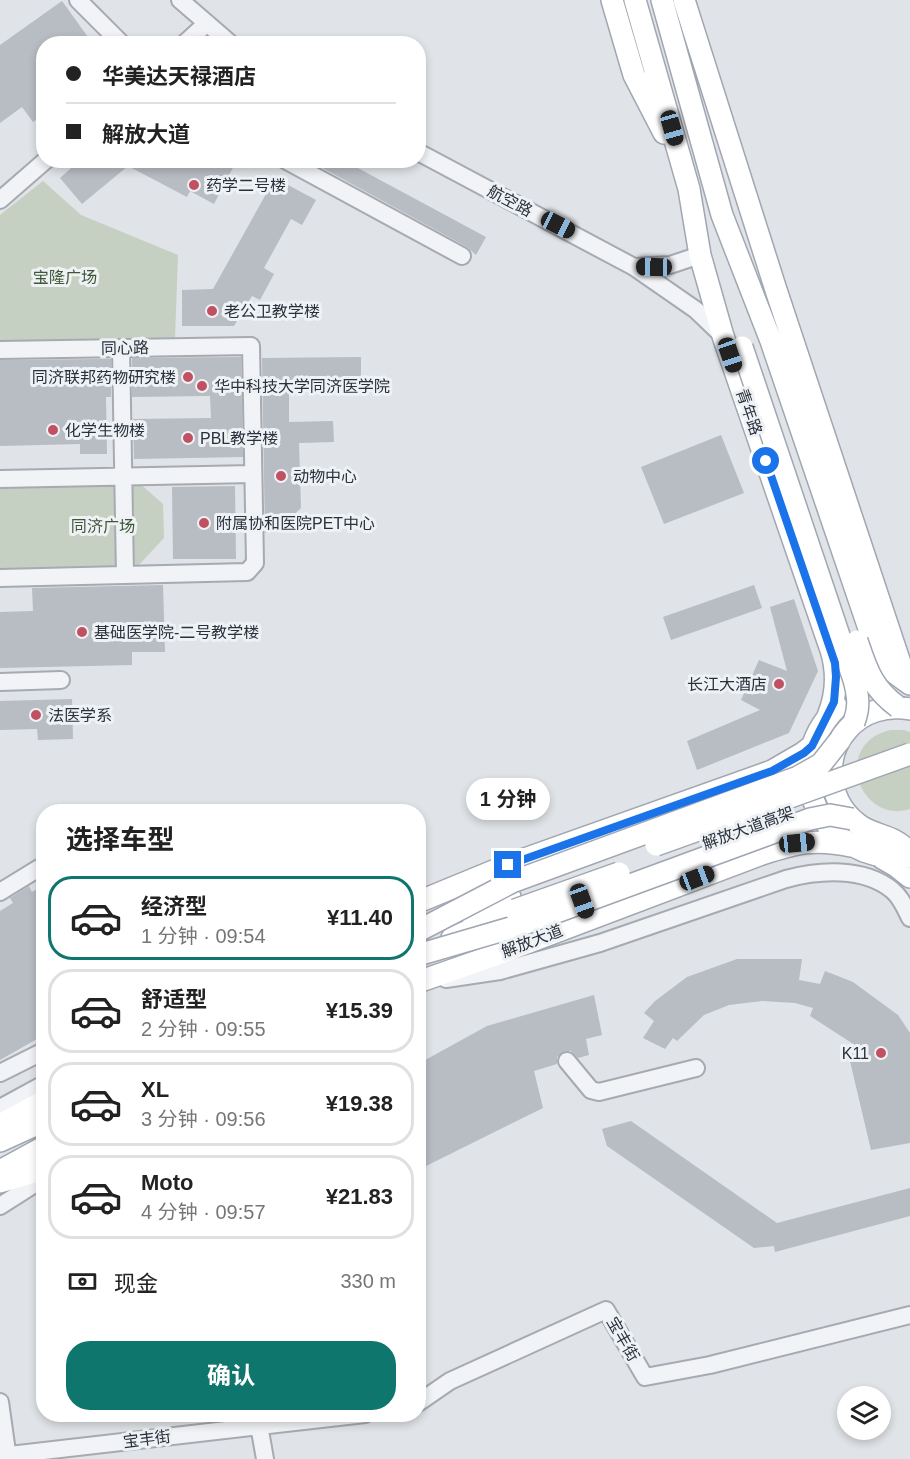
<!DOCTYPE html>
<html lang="zh">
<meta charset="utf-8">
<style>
:root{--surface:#fff;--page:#f2f2f2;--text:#222;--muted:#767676;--line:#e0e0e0;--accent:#0f766e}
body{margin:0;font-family:Helvetica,"Noto Sans SC",sans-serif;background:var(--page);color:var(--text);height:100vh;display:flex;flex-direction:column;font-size:22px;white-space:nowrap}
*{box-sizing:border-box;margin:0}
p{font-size:20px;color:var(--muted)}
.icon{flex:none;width:33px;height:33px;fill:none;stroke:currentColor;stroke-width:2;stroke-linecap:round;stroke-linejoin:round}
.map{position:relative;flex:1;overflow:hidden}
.drawer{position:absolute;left:36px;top:804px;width:390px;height:618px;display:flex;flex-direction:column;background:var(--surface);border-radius:24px;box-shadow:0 3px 9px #0003}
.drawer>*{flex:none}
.guide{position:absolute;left:36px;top:36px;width:390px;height:132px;border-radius:24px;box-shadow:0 3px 9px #0003;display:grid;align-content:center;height:132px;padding:0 30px;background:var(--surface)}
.controls{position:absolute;left:837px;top:1386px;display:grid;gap:12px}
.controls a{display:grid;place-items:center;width:54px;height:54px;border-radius:50%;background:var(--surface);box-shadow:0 3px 9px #0003;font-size:30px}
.end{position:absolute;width:27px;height:27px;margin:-14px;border:8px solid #1a73e8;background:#fff;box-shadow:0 0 0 3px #fff}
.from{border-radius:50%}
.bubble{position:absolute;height:42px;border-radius:21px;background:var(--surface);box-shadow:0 3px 9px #0003;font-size:20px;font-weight:700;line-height:42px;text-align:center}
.car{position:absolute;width:18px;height:36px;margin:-18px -9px;border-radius:8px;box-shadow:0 0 4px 2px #0007;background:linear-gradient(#222 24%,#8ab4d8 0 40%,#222 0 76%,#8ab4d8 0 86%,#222 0)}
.guide b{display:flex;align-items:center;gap:21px;height:57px;font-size:22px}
.guide b+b{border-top:2px solid var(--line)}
.guide i{width:15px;height:15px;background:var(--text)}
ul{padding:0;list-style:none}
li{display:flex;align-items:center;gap:18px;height:84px;margin:0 12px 9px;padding:0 18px;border:3px solid var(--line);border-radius:24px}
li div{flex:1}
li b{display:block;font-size:22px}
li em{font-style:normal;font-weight:700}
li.current{border-color:var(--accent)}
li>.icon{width:54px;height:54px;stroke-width:1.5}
h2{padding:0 30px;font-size:27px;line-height:72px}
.pay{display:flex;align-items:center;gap:15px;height:66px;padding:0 30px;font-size:22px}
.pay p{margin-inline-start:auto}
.action{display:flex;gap:12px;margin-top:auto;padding:12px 30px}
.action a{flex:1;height:69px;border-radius:24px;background:var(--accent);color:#fff;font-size:24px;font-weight:700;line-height:69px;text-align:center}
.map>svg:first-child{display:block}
.green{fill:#c5d0c2}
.building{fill:#b8bcc3}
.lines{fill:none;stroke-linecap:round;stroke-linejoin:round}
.minor-casing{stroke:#a6aab1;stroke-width:20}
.major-casing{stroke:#a0a7b2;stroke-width:24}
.minor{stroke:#f2f3f6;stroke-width:16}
.major{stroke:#fff;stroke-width:21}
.major-bridge-casing{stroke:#a0a7b2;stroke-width:24;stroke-linecap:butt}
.major-bridge{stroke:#fff;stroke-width:21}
.route{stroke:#1a73e8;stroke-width:8}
.poi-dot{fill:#c05162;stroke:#eff2f5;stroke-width:2}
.labels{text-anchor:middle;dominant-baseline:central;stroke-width:6;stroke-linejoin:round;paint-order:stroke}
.poi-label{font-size:16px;fill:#2a313d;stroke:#eff2f5;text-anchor:start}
.street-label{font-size:16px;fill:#2a313d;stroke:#eff2f5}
.park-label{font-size:16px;fill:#3f5739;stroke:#eff2f5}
</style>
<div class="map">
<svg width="910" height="1459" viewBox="0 0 910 1459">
<rect width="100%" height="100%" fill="#e0e3e7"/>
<path class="green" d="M43,181l38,34 97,40 -3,83 -175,5v-128z
M138,482l25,22 1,34 -27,29 -137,3v-85z
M890,730h14l6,2v77c-42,14 -73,-44 -38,-71 5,-4 12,-6 18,-8z"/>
<path class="building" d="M62,1l31,43h-49v71l-11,7 -11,-15 -22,16v-78z
M80,160h157l-23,44 -24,-13 -3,6 -59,-31 -46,38 -22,-26z
M308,160h35l143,77 -10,18 -9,-8z
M275,178l41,22 -14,25 -11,-6 -27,49 10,6 -14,26 -8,-4 -18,30h-52v-36l31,-1z
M241,357l2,100 -109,2 -1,-40 78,-1 -1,-22 -78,1v-39z
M361,357v26l-72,1v38l44,-1 1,21 -35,1 2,65 -25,24 -11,1 -3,-175z
M105,359h6v38h-5l1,57h-27v-10l-80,2v-86z
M721,435l23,58 -80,31 -23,-57z
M235,486l1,73h-63l-1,-72z
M163,585l2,67h-33v13l-132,3v-56l33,-1 -1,-23z
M754,585l8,23 -91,32 -8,-23z
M794,599l24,72 -29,62 -92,37 -10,-29 73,-31 -19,-10 18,-40 28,11 -17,-64z
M72,699l1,40 -35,1 -1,-11 -37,1v-29z
M44,885v150l-44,25v-149l13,-8 -3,-5 19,-12 3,6z
M737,959h65l-3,21 21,4 5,-13 28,11 45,33 12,18v110l-39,7 -22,-93 9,-10 -48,-31 3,-8 -18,-5 -33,-2 -33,4 -25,10 -27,26 -4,-3 -8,11 -22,-11 11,-17 -10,-8 11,-12 32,-24z
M594,995l8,40 -16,4 3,16 -11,3 -7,-7h-6l-8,6v7l-23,7 9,37 -125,62v-106l69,-38z
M631,1121l146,102 133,-35v28l-135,36 -1,-6 -20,2 -147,-102 -5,-17z"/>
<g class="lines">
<g class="minor-casing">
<path id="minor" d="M78,0l44,44
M180,0l51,44
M184,44l23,-21
M418,152l216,115 62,43 27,26
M285,160l177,96
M0,200l46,-40
M635,267l35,-2 30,-10
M121,348l4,227
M0,350l251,-4 4,217 -8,9 -247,6
M0,479l253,-5
M0,682l61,-2
M0,892l39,-24 5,4
M446,979l54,-8 100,-28 186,-64c33,-9 78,-12 106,11 9,7 13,18 18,28
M567,1061l24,29 8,2 97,-24
M0,1073l44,-22
M0,1108l44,-24
M0,1206l44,-28
M0,1402l8,57
M418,1403l32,-22 156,-71 39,67 65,-12 200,-50
M257,1414l8,45
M0,1456l365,-42"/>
</g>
<g class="major-casing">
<path id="major" d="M612,0l22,75 30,58
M635,0l54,189 11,66 23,81 108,314c7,23 6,44 -3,66
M662,0l60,215 49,126 105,308 12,19 22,16
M684,0l92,290 130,391
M837,707c-63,63 -15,158 73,150
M910,709c-23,-4 -47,2 -63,21 -26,29 -18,76 15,97 19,11 30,7 48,26
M882,858l14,8 14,11
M418,902l90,-37 264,-94 31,-18 9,-7
M469,913l41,-16
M452,938l63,-28
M418,982l77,-27 267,-101c34,-11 53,-16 89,-8
M0,1125l44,-24
M0,1141l44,-20
M0,1171l44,-24
M0,1182l44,-13"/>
</g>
<use href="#minor" class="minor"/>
<use href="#major" class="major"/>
<g class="major-bridge-casing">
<path id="major-bridge" d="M742,347l112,333c4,15 6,27 0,42
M857,641c10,29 15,47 41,66
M656,845l254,-91
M515,910l104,-37
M418,931l94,-49 286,-105 23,-13 19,-24
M418,955l106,-31 286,-105 20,-4 22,4"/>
</g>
<use href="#major-bridge" class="major-bridge"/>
</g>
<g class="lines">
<path class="route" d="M508,865l264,-94 32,-18 8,-7 22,-44 2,-25 -1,-14 -69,-202"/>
</g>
<g class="poi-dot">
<circle cx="194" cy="185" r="6"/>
<circle cx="212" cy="311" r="6"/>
<circle cx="188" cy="377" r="6"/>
<circle cx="202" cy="386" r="6"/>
<circle cx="53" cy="430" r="6"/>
<circle cx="188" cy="438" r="6"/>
<circle cx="281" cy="476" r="6"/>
<circle cx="204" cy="523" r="6"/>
<circle cx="82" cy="632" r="6"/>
<circle cx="779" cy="684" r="6"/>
<circle cx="36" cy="715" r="6"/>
<circle cx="881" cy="1053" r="6"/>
</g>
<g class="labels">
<g class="poi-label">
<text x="206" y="185">药学二号楼</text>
<text x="224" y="311">老公卫教学楼</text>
<text x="176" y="377" text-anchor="end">同济联邦药物研究楼</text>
<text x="214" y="386">华中科技大学同济医学院</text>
<text x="65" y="430">化学生物楼</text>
<text x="200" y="438">PBL教学楼</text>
<text x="293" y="476">动物中心</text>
<text x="216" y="523">附属协和医院PET中心</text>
<text x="94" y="632">基础医学院-二号教学楼</text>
<text x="767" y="684" text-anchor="end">长江大酒店</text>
<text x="48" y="715">法医学系</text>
<text x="869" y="1053" text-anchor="end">K11</text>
</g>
<g class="street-label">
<text transform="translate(510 201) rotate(28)">航空路</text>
<text transform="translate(125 348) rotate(-1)">同心路</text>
<text transform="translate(749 412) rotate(71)">青年路</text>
<text transform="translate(748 828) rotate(-20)">解放大道高架</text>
<text transform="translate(532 941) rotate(-21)">解放大道</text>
<text transform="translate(623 1339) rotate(60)">宝丰街</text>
<text transform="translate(147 1439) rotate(-7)">宝丰街</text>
</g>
<g class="park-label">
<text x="65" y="277">宝隆广场</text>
<text x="103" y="526">同济广场</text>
</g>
</g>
</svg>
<div class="controls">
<a><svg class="icon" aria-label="layers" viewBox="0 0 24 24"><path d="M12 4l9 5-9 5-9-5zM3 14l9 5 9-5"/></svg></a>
</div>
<i class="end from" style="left:766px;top:461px"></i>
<i class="end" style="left:508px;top:865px"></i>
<div class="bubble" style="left:466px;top:778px;width:84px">1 分钟</div>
<i class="car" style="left:672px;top:128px;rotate:164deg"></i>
<i class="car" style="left:558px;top:225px;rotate:117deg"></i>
<i class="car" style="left:654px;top:267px;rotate:271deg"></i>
<i class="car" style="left:730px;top:355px;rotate:161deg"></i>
<i class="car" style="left:797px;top:843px;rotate:84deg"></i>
<i class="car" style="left:697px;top:878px;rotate:69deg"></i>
<i class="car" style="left:582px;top:901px;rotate:160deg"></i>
<div class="guide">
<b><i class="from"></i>华美达天禄酒店</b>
<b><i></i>解放大道</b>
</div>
<section class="drawer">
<h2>选择车型</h2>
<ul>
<li class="current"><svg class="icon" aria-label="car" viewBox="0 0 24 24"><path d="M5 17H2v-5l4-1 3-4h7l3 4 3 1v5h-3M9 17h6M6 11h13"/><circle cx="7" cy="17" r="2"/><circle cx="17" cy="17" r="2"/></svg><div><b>经济型</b><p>1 分钟 · 09:54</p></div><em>¥11.40</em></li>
<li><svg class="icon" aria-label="car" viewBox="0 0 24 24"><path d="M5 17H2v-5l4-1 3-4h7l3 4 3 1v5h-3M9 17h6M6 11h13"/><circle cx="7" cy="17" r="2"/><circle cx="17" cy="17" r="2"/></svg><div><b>舒适型</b><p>2 分钟 · 09:55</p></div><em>¥15.39</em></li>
<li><svg class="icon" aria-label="car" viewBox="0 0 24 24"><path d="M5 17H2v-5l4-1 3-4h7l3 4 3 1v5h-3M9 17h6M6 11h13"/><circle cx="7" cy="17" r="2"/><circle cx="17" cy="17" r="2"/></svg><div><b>XL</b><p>3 分钟 · 09:56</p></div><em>¥19.38</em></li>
<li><svg class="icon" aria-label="car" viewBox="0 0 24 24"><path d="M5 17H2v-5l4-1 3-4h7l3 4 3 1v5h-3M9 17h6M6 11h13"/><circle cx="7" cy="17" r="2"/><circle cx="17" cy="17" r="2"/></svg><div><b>Moto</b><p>4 分钟 · 09:57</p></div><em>¥21.83</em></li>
</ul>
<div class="pay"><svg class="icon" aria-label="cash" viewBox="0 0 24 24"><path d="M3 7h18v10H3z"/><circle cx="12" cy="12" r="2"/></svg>现金<p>330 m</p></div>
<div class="action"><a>确认</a></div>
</section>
</div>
